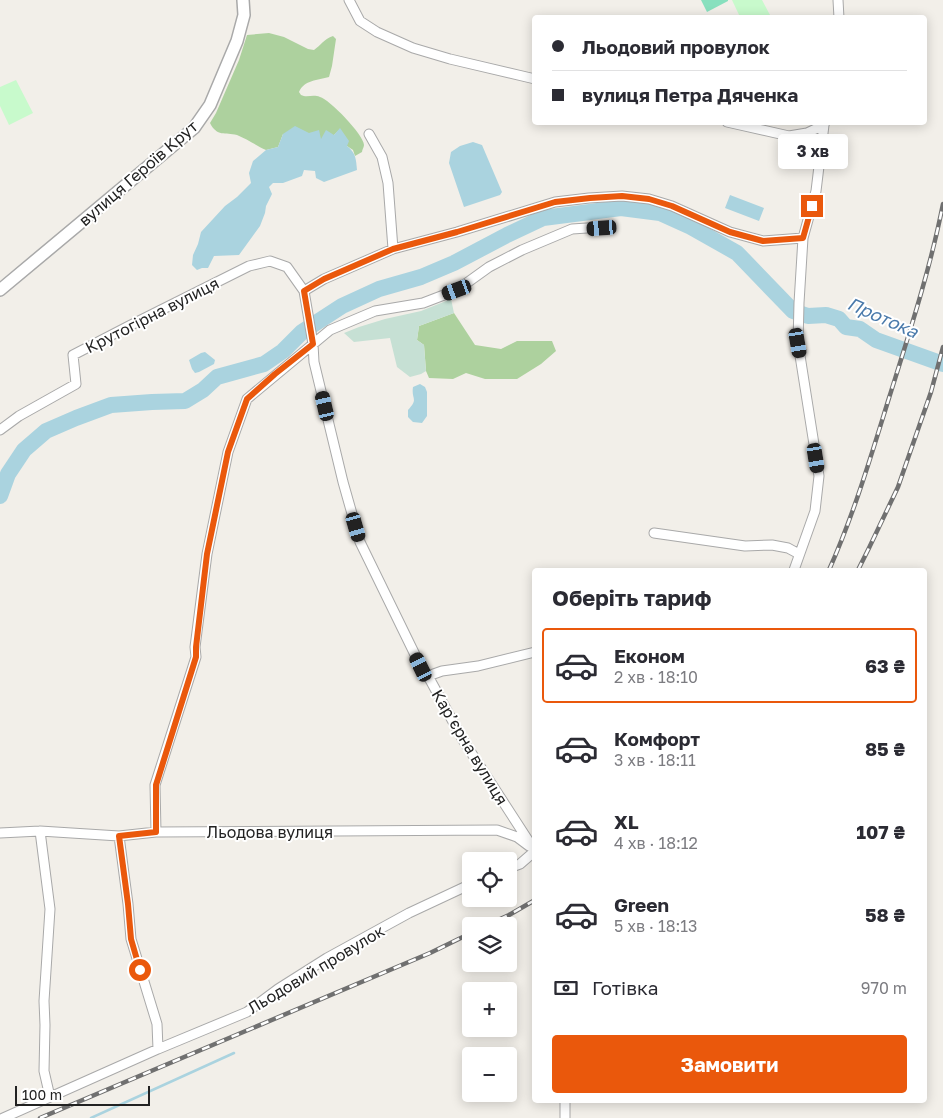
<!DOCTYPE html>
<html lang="uk">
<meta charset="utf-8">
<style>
:root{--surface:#fff;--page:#f7f7f7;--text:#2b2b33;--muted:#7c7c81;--line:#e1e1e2;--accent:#ea580c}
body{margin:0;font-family:"Golos Text",sans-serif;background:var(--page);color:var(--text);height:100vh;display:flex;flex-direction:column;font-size:19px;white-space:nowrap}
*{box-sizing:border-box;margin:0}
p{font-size:16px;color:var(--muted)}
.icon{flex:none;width:28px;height:28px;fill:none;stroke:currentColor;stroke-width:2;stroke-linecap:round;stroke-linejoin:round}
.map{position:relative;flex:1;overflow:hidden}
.details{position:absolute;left:532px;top:568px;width:395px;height:535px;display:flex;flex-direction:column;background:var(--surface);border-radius:5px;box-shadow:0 2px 12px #0003}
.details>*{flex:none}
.banner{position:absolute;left:532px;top:15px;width:395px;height:110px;border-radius:5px;box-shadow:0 2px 12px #0003;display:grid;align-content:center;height:110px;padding:0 20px;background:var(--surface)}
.tools{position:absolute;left:462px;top:852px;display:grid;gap:10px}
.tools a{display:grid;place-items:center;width:55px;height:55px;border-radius:5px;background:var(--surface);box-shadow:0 2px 12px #0003;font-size:25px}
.scale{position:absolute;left:15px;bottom:12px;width:135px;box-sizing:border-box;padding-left:5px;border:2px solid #222;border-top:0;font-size:14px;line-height:18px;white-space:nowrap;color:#222;-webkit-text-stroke:4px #fff;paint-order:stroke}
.end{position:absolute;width:22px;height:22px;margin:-11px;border:6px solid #ea580c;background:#fff;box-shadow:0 0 0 2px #fff}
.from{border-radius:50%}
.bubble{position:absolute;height:35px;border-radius:5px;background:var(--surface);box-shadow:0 2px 12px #0003;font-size:16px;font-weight:700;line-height:35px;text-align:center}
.car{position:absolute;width:15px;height:30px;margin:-15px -8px;border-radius:6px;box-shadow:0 0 4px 1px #0007;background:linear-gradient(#222 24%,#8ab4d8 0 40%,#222 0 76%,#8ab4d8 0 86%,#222 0)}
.banner b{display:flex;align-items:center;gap:18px;height:48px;font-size:19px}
.banner b+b{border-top:1px solid var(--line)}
.banner i{width:12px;height:12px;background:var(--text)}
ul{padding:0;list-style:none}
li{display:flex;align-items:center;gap:15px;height:75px;margin:0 10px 8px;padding:0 10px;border:2px solid transparent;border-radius:5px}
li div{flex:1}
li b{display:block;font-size:19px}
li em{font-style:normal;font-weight:700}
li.current{border-color:var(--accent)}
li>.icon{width:45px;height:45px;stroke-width:1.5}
h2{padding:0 20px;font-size:22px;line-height:60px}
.pay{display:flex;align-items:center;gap:12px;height:55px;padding:0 20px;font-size:19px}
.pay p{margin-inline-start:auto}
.button{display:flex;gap:10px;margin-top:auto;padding:10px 20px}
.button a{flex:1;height:58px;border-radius:5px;background:var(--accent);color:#fff;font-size:20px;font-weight:700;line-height:58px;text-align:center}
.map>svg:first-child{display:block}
.forest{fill:#add19e}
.wetland{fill:#c6e0d4}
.park{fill:#c8facc}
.pitch{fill:#88e0be}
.water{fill:#aad3df}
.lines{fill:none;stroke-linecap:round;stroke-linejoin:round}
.stream{stroke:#aad3df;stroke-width:2.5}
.river{stroke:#aad3df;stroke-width:16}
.minor-casing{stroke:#a9a9a9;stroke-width:11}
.tertiary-casing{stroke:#a9a9a9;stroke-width:14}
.minor{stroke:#fff;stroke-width:9}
.tertiary{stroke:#fff;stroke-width:11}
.rail-casing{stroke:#707070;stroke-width:4.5}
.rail{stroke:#fff;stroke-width:2.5;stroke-dasharray:8;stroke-linecap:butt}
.route{stroke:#ea580c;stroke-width:6}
.labels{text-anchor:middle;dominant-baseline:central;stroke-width:4;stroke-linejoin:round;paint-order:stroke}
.street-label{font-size:16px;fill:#222;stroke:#fff}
.water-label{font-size:18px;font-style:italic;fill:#4a7aab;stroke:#fff}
</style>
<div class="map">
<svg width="943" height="1118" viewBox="0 0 943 1118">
<rect width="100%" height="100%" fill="#f2efe9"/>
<path class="forest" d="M269,33l15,4 24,12 6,1c7,-5 10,-11 19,-14l3,3 -4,27 -3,11c-11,3 -25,3 -30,15l2,3c6,3 12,-1 19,2 9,2 44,38 44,48 0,2 -2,5 -2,7l-7,4 -2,-6 -6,-4 -7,-17 -6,6 -13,5 -12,-7 -26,1 -5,13 -12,3c-9,-4 -19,-11 -29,-15 -12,-3 -20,2 -27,-12l6,-10 23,-53 8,-25z
M454,313l21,32 26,4 16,-8h35l4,10 -15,13 -24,15h-32l-19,-6 -13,6 -24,-1 -3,-7 -2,-26 -7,-5 2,-14z"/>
<path class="wetland" d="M451,299l3,14 -35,13 -2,14 7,5 2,26 -5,3 -11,3 -13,-10 -7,-29 -36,4 -10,-9 15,-6 26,-8 36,-8z"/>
<path class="park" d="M732,0h30l8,15 -5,2h-25z
M16,80l17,33 -24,12 -9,-19v-19z"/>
<path class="pitch" d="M701,0h27v1l-21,11z"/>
<path class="water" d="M295,126l14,7 10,-3 2,9 5,-9 8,5 6,-7 9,13 -2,5c9,7 9,13 10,24l-33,12 -8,-4 -1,-7 -11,-1 -2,6 -19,7h-10l-4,4 3,7 -6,12 -1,7 -5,13 -21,29 -25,1 -6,12h-6l-5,2 -5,-5 1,-10 5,-11 3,-12 24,-26 12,-9 14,-14 -2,-10 4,-12 13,-11 12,-3 5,-13z
M473,142l9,3 20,47 -2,3 -36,12 -15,-44 2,-11 9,-6z
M730,195l34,13 -5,13 -34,-13z
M205,352l10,8 -1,4 -15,8 -4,1 -3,-4 -3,-9 12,-7z
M420,384l5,3 2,5v24l-5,7 -9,-1 -5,-5v-7c11,-12 3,-10 5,-23z"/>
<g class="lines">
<path class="stream" d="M91,1118l143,-65"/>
<path class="river" d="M0,496l8,-22 16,-24 22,-19 30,-13 35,-13 41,-3 33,-1 18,-11 14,-13 47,-13 19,-13 19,-19 40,-26 37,-17 42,-12 33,-14 53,-28 36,-17 78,-10 39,5 31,14 46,26 56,58 15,5 18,-1 13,4 7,8 14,2 16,11 67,24"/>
<g class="minor-casing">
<path id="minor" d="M349,0l11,21 17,11 36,16 37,11 85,20
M838,0l1,18
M727,122l62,14 18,-3 17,-8 1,-3
M369,134l13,23 6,26 5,66
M304,291l20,-12 69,-30 64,-17 98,-30 34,-4 33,-2 27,3 23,7 58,26 33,9 40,-3
M0,430l19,-14 57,-32 -3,-29 56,-29 120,-60 21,-5 17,6 17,24 9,53 1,18 29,120 17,60 61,125 7,9 35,64 72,111
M654,533l91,13 27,-1 16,3 11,6
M794,570l21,-59 4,-35 -21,-133 1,-40 4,-65 13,-47 8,-66
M428,676l14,-5 36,-5 57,-14
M40,831l10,78 -6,92 1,24 -1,46 6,26
M156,832l-1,-47 41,-128 -1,-10 12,-93 21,-102 19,-53 83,-69 45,-19 48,-8 34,-13 32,-23 33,-17 50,-21 30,-2
M0,833l40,-2 79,5 37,-4 341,-2 20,7 12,9
M119,836l9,68 3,35 26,85 1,25
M509,868l11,-4 15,-13
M565,1100v18
M3,1118l155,-69 89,-37 31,-23 49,-31 82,-45 62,-29"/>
</g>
<g class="tertiary-casing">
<path id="tertiary" d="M0,290l194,-162 16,-23 27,-64 7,-26 -1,-15"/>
</g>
<use href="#minor" class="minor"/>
<use href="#tertiary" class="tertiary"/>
<g class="rail-casing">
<path id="rail" d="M829,570c25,-56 42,-114 60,-172 20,-64 41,-128 54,-194
M858,570l11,-22 29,-61 33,-95 12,-45
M485,926l24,-11 26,-15
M40,1118l390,-165 41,-20"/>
</g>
<use href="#rail" class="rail"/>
</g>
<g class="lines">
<path class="route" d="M140,970l-9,-31 -3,-35 -9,-68 37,-4v-47l40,-128v-10l11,-93 21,-102 19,-53 28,-25 38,-30 -9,-53 20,-12 69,-30 64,-17 98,-30 35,-4 32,-2 27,3 23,7 58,26 33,9 40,-3 9,-32"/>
</g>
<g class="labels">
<g class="street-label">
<text transform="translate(138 173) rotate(-41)">вулиця Героїв Крут</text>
<text transform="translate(152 315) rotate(-27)">Крутогірна вулиця</text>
<text transform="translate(470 747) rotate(59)">Карʼєрна вулиця</text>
<text x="270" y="832">Льодова вулиця</text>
<text transform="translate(316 969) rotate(-31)">Льодовий провулок</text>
</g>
<g class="water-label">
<text transform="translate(883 317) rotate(24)">Протока</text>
</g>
</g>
</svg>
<div class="tools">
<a><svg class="icon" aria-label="locate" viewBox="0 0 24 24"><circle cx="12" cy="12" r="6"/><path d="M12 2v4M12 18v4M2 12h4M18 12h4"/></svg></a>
<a><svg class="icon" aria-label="layers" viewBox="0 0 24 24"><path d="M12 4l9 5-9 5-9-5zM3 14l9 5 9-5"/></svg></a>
<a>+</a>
<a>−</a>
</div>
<div class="scale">100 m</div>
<i class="end from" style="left:140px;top:970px"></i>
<i class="end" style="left:812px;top:206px"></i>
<div class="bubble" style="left:778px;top:134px;width:70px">3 хв</div>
<i class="car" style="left:602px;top:228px;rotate:266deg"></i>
<i class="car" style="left:457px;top:290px;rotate:250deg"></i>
<i class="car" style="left:798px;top:343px;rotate:170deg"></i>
<i class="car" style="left:325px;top:406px;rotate:347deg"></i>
<i class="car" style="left:816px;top:458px;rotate:171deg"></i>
<i class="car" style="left:356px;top:527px;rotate:164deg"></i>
<i class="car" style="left:421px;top:667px;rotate:334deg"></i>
<div class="banner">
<b><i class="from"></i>Льодовий провулок</b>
<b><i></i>вулиця Петра Дяченка</b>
</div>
<section class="details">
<h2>Оберіть тариф</h2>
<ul>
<li class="current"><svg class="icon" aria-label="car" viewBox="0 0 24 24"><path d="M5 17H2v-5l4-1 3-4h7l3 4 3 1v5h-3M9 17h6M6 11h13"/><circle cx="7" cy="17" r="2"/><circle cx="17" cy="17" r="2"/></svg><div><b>Економ</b><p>2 хв · 18:10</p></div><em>63 ₴</em></li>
<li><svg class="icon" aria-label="car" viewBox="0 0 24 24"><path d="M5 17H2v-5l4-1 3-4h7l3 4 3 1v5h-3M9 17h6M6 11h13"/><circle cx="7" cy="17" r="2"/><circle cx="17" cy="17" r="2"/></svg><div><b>Комфорт</b><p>3 хв · 18:11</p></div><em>85 ₴</em></li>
<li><svg class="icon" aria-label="car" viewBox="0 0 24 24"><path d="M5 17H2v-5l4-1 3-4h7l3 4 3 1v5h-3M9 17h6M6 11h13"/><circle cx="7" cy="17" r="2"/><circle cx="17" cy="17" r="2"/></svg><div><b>XL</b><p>4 хв · 18:12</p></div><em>107 ₴</em></li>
<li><svg class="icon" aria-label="car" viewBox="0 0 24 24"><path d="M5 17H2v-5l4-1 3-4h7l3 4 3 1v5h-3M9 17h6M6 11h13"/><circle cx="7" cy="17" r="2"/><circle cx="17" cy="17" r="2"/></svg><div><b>Green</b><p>5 хв · 18:13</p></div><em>58 ₴</em></li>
</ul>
<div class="pay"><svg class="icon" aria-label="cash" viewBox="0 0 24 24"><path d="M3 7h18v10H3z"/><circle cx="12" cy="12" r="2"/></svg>Готівка<p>970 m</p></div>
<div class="button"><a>Замовити</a></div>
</section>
</div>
